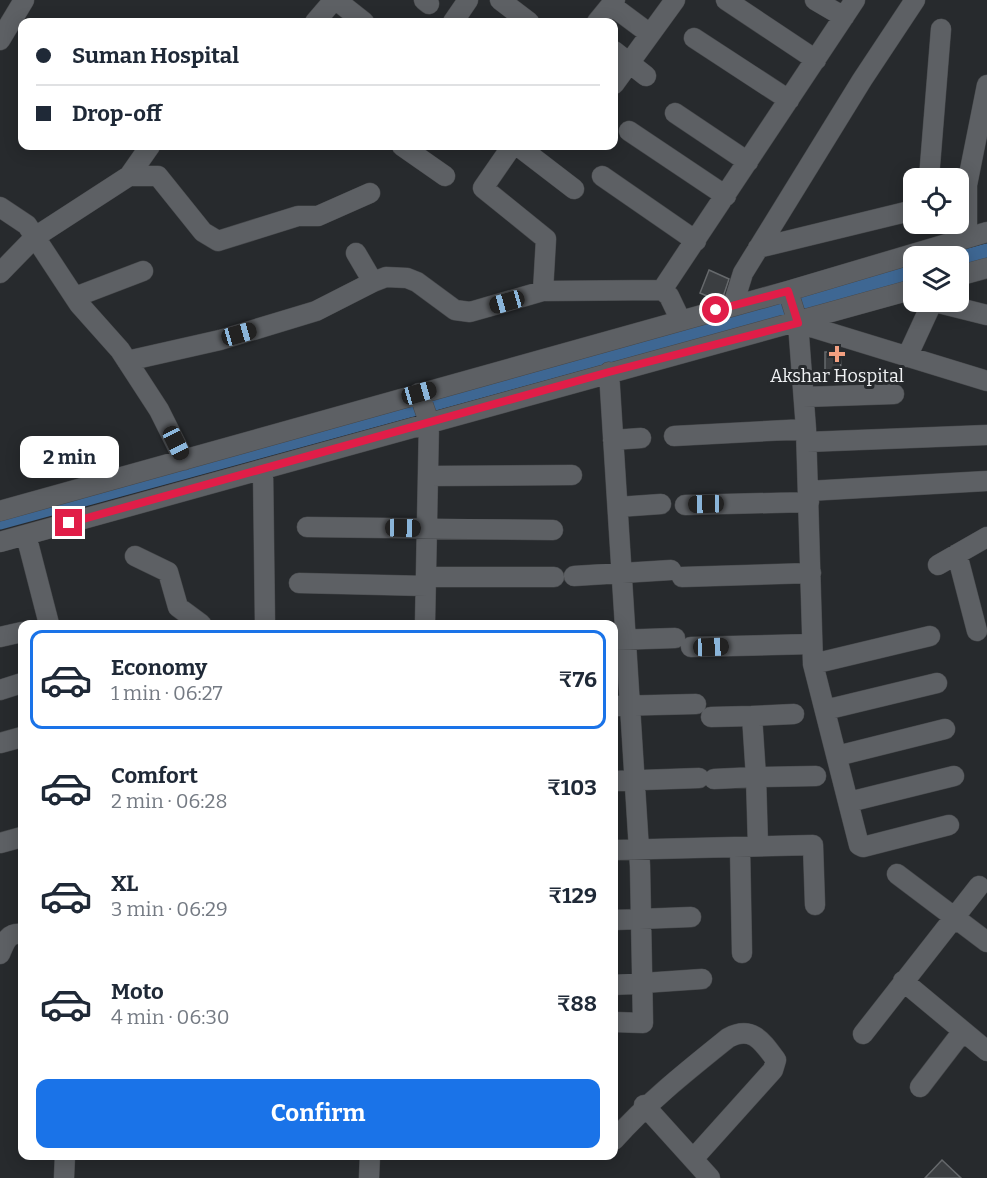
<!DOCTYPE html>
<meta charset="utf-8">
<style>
:root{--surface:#fff;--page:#f2f2f3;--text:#1f2937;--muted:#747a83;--line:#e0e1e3;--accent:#1a73e8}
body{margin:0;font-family:Bitter,serif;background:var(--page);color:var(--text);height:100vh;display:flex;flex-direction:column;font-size:22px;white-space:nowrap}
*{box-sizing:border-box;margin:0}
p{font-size:20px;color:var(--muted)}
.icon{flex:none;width:33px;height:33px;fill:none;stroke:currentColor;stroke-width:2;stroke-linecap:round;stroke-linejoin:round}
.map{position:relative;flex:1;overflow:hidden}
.sheet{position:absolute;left:18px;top:620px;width:600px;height:540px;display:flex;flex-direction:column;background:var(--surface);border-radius:12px;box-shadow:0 3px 15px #0003}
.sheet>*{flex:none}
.guide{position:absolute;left:18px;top:18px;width:600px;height:132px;border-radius:12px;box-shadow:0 3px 15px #0003;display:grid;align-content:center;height:132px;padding:0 18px;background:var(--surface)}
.buttons{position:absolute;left:903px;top:168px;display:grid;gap:12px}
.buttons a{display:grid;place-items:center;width:66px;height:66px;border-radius:12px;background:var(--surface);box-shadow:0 3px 15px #0003;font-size:30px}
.end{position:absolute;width:27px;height:27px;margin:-14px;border:8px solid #e11d48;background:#fff;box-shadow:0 0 0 3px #fff}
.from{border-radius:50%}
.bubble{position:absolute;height:42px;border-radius:12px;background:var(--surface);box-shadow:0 3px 15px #0003;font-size:20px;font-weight:700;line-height:42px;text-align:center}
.car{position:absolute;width:18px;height:36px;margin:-18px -9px;border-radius:8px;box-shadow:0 0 4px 2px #0007;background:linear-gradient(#222 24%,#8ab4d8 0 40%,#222 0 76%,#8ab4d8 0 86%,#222 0)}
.guide b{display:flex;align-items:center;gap:21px;height:57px;font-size:22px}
.guide b+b{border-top:2px solid var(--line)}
.guide i{width:15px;height:15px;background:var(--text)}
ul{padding:10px 0 0;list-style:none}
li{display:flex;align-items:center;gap:18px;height:99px;margin:0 12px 9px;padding:0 6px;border:3px solid transparent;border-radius:12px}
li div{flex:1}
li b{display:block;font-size:22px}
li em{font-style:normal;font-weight:700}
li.current{border-color:var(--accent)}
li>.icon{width:54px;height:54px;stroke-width:1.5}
.action{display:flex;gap:12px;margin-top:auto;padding:12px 18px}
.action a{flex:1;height:69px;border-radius:12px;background:var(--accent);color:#fff;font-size:24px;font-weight:700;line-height:69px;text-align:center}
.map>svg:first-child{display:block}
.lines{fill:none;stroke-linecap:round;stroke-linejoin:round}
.canal{stroke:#3e6793;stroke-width:15}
.building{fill:#3b3e41;stroke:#66696c;stroke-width:1.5}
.minor-casing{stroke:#46484b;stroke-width:21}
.minor{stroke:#5d6064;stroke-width:20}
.route{stroke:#e11d48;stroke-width:8}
.poi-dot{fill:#f3a081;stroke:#272a2d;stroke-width:2}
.labels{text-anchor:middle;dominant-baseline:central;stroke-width:6;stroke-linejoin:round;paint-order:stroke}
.poi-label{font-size:18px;fill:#f0f2f4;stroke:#272a2d}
</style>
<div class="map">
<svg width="987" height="1178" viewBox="0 0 987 1178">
<rect width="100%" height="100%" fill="#272a2d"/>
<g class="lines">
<path class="canal" d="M958,259l29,-8
M0,522l914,-250"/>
</g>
<path class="building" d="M709,270l20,9 -6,18 -9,2 -14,-6z
M825,352h15l1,18 -16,1z
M942,1160l19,18h-36z"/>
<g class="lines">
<g class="minor-casing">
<path id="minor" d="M336,0l28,22
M424,0l5,4
M500,0l29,22
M726,0l90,60
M815,0l29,17
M611,5l39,29
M315,22l19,-22
M453,22l15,-22
M597,22l18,-22
M694,38l95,62
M0,40l24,-40
M614,51l32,25
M614,84l61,-84
M675,113l73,49
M629,131l97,65
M402,146l43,30
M512,146l-29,42 63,51 -3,52
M518,146l56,43
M129,176h29l45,56 15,9 80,-25h20l52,-23
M602,176l94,65
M929,178l12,-149
M0,207l27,18 52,79 41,46 39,60 25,50
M967,238v-53l20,-100
M758,248l156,-38
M0,273l35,-36 94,-61 21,-30
M958,276l29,-8
M373,282l13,-5 21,1 10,4 38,28 15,2 73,-21 119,-1
M788,291l10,32 8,106 7,235 46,181 4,2 86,-22
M75,297l68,-26
M733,305l10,-32 119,-193 53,-80
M680,319l-11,-23 -7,-6 193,-290
M798,323l189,58
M907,357l24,-52 4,-3 52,13
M127,361l93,-21 96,-29 57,-29 -17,-29
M609,372l31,494 3,157 -29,-1
M419,393l10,29 -4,202
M804,397l90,-3
M674,436l132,-7
M613,440l28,-2
M807,442l180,-7
M263,469l2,155
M428,476l144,-1
M808,491l179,-10
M685,505l124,-3
M618,507l43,-3
M0,511l788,-220 199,-59
M307,527l246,3
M26,535l23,89
M0,542l914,-253
M957,554l20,77
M135,556l33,16 10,35 23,17
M938,565l49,-28
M574,576l97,-6
M426,577h128
M682,577l129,-4
M299,583l127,3
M0,637l22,-5
M615,640l60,-2
M691,647l121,-3
M813,664l117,-28
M0,690l22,-7
M614,706l82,-2
M825,710l112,-27
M752,716l42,-2
M711,717l41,-1 4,61 60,-1
M0,743l22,-6
M837,756l108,-27
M714,779l42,-2 2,69
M614,781l85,-3
M849,802l105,-26
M0,843l22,-6
M740,847l2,106
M614,850l199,-5 2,60
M897,874l90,68
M614,920l77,-3
M0,954c5,-12 8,-22 22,-20
M903,981l84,70
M614,985l88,-6
M863,1034l116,-148
M920,1087l43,-56
M644,1105l66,73
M614,1140c35,-39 73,-69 114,-102 24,-13 34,3 48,22l-3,10 -80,89
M64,1178l1,-23
M369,1178l1,-23"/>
</g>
<use href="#minor" class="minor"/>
</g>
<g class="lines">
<path class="route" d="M69,523l540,-151 189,-49 -10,-32 -72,19"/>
</g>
<path class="poi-dot" d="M834 345h6v6h6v6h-6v6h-6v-6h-6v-6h6z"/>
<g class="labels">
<g class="poi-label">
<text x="837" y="376">Akshar Hospital</text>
</g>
</g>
</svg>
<div class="buttons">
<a><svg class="icon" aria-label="locate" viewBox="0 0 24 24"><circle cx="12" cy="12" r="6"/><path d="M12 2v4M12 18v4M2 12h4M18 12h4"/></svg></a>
<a><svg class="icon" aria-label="layers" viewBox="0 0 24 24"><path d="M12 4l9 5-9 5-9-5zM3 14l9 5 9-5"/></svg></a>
</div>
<i class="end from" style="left:716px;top:310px"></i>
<i class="end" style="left:69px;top:523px"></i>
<div class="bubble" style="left:20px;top:436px;width:99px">2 min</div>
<i class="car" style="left:507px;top:302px;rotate:254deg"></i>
<i class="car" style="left:239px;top:334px;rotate:74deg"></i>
<i class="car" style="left:419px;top:393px;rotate:74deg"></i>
<i class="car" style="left:176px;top:443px;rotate:154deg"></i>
<i class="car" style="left:706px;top:504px;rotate:269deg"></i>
<i class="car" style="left:403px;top:528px;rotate:91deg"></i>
<i class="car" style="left:711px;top:647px;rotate:88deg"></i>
<div class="guide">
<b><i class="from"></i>Suman Hospital</b>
<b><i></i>Drop-off</b>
</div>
<section class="sheet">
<ul>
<li class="current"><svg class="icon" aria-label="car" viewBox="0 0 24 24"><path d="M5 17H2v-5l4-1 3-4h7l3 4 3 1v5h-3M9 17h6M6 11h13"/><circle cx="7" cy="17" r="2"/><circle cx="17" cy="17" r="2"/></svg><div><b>Economy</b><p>1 min · 06:27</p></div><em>₹76</em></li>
<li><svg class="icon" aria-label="car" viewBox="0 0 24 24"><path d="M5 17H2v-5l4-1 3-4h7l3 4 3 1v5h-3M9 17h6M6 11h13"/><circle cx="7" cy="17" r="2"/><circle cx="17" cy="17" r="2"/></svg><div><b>Comfort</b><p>2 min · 06:28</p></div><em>₹103</em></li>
<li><svg class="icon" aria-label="car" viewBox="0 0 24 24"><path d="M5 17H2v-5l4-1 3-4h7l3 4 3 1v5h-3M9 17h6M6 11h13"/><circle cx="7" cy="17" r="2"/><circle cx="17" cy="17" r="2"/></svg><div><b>XL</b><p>3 min · 06:29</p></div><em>₹129</em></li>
<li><svg class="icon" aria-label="car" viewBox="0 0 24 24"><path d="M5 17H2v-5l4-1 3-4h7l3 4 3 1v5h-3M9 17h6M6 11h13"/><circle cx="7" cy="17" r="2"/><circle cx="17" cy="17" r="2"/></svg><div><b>Moto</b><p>4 min · 06:30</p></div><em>₹88</em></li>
</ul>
<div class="action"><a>Confirm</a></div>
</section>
</div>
